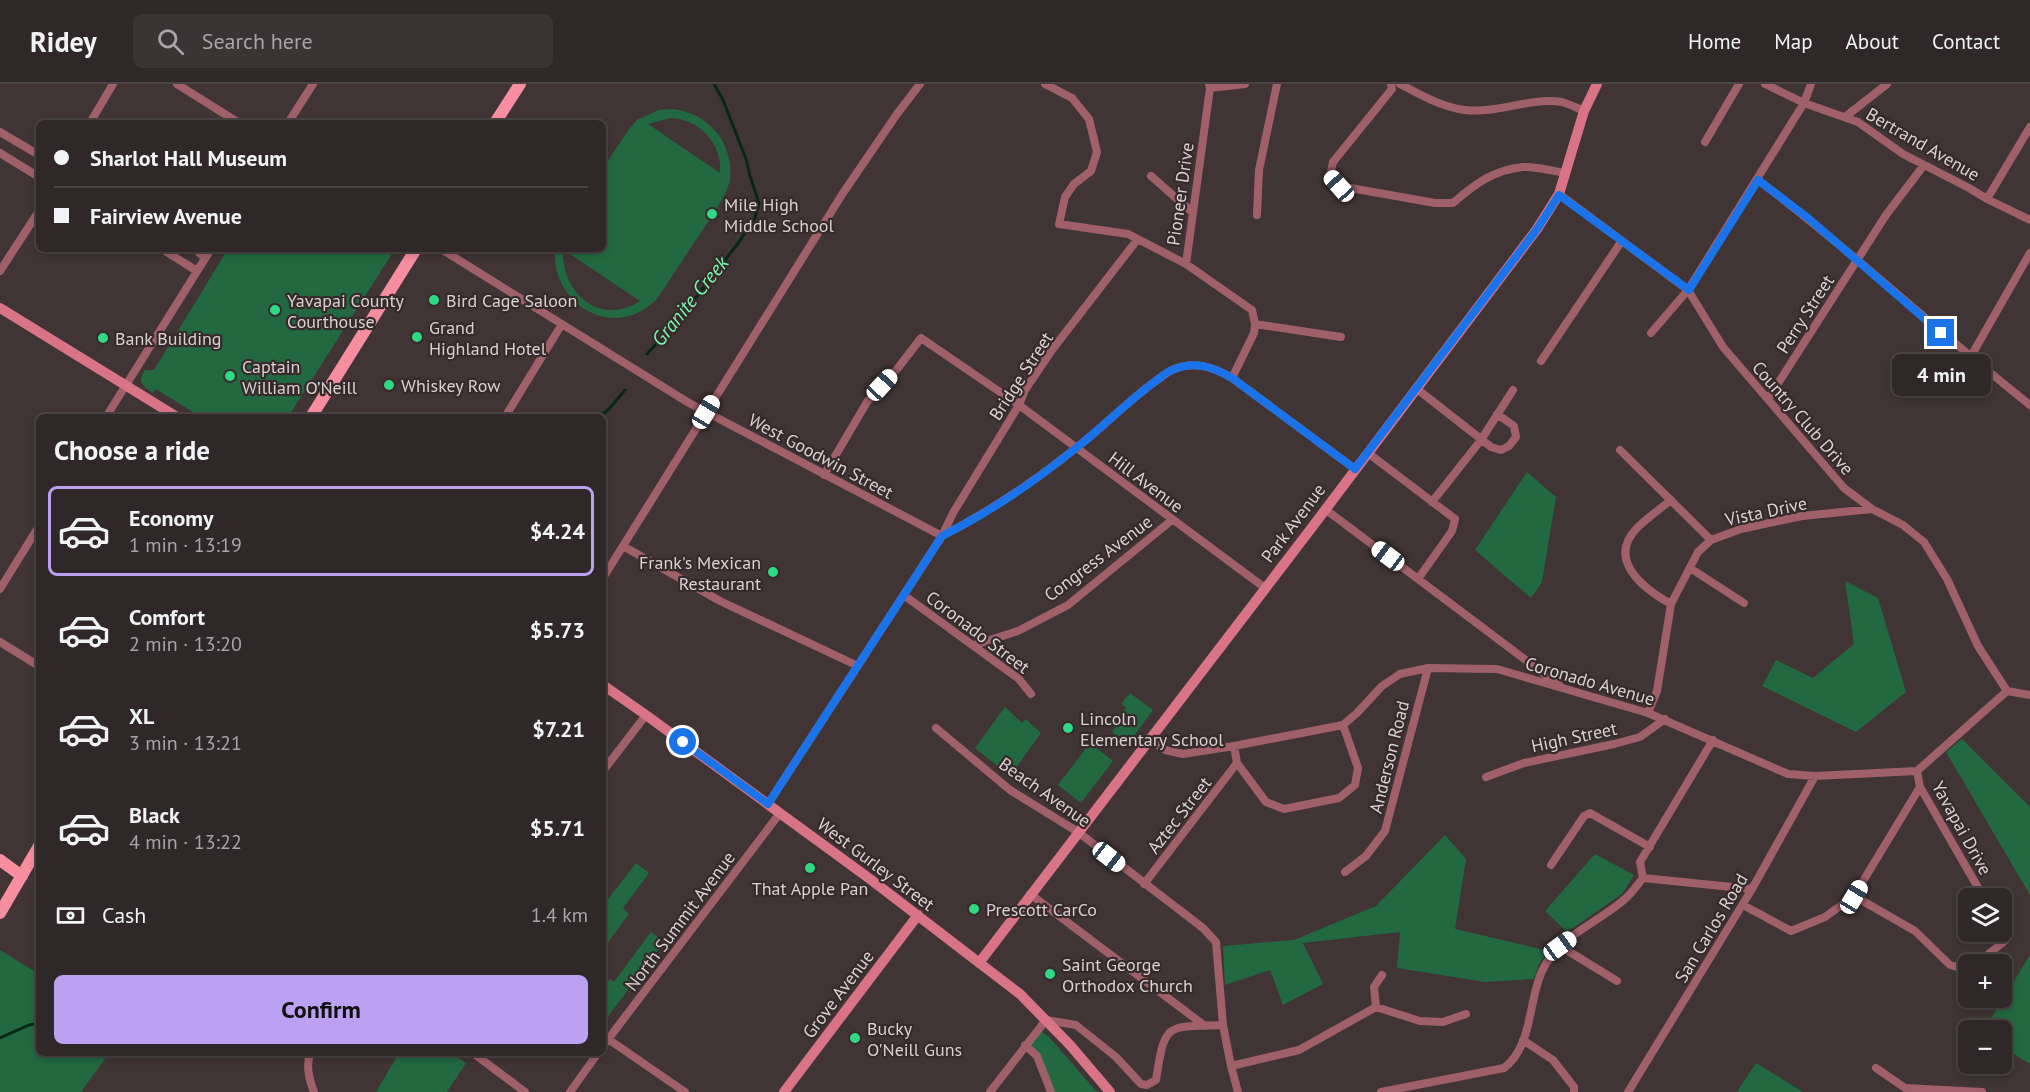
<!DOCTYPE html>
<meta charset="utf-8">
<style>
:root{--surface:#302728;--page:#3c3334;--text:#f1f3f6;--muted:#a8a5a8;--line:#4b4445;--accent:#bca0f2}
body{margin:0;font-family:"PT Sans",sans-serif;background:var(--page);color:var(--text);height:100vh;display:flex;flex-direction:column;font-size:22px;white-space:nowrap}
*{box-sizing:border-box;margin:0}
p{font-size:20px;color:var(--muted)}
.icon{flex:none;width:33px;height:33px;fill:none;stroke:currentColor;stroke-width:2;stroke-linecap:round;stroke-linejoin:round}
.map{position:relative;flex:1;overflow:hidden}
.panel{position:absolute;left:36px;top:330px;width:570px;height:642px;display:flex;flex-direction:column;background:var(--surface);border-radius:9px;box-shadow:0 3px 9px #0003,0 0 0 2px var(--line)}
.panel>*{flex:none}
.top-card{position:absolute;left:36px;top:36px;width:570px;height:132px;border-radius:9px;box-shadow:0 3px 9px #0003,0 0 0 2px var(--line);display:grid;align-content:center;height:132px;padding:0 18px;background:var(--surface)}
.fabs{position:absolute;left:1958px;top:804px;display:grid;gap:12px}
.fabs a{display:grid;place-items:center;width:54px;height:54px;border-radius:9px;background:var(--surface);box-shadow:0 3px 9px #0003,0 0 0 2px var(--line);font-size:30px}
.end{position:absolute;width:27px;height:27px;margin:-14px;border:8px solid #1a73e8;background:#fff;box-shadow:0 0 0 3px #fff}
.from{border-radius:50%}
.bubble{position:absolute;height:42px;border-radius:9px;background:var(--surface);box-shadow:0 3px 9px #0003,0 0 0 2px var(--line);font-size:20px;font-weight:800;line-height:42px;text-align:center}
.car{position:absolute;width:18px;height:36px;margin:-18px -9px;border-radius:8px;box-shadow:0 0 4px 2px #0007;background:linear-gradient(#fff 24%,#345 0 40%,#fff 0 76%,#345 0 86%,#fff 0)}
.top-card b{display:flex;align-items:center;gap:21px;height:57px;font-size:22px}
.top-card b+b{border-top:2px solid var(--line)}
.top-card i{width:15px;height:15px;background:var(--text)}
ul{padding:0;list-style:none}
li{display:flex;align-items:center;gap:18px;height:90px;margin:0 12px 9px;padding:0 6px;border:3px solid transparent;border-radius:9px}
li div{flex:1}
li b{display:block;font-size:22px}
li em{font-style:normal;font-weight:800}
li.active{border-color:var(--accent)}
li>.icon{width:54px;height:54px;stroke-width:1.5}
h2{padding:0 18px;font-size:27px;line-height:72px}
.pay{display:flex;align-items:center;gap:15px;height:66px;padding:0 18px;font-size:22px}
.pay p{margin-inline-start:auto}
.button{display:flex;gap:12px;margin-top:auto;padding:12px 18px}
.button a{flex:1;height:69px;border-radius:9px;background:var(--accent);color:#111;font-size:24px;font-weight:800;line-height:69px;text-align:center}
header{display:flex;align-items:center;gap:36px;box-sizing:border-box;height:84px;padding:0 30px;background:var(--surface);border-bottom:2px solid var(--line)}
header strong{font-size:28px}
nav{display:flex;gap:33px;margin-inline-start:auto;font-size:21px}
.search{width:420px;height:54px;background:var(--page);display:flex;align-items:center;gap:15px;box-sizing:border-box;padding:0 21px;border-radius:9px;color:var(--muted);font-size:22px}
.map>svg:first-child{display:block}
.green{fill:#226941;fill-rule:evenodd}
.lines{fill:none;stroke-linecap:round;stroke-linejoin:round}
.stream{stroke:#072715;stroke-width:3}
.street{stroke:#a0606a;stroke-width:8}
.secondary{stroke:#d97486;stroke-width:10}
.primary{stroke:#f68ea0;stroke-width:12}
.route{stroke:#1a73e8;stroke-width:8}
.poi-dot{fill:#30d883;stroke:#362a2b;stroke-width:2}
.labels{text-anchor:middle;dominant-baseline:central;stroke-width:4.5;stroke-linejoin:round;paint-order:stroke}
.street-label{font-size:18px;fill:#d9d1d2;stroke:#362a2b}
.poi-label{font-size:18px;fill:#d9d1d2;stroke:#362a2b;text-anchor:start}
.water-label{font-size:20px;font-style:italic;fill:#78f8ab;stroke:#362a2b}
</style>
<header>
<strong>Ridey</strong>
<div class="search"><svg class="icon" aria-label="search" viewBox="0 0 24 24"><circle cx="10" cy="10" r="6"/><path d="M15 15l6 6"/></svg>Search here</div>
<nav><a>Home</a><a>Map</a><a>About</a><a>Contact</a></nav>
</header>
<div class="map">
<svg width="2030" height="1008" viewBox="0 0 2030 1008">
<rect width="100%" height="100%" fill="#403435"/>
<path class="green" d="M672,25c18,2 32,9 44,23 12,13 17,36 13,52 -5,15 -15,28 -23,41 -17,25 -33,50 -49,74 -42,43 -106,7 -102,-50h48v-81l27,-40 7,-8 22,-10zM671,34c28,1 52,26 49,55l-72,-49zM563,166h1l76,51c-40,26 -79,-8 -77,-51z
M228,165h167l-107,168h-87l-45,-28 -3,4c-11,-7 -16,-11 -8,-23h9z
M1527,388l29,25 -14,85 -11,16 -56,-48z
M1845,497l33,17 28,94 -50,40 -94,-46 14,-26 37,18 41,-34z
M1130,609l23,17 -25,34 -16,-12 6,-8 -2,-2 10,-14 -5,-4z
M1005,623l17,16 4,-4 15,14 -31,43 -35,-28z
M1962,655l68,68v88l-84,-143z
M1090,659l23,18 -32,42 -23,-18z
M1445,751l21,24 -11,70 94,22 -10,13 -5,15 -49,3 -88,-14 3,-36 -97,11 20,41 -40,21 -13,-35 -45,15 -2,-39 71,-6 82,-34z
M1595,770l39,21 -12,19 -55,38 -22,-21z
M636,779l13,10 -26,35 6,6 -26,35v-43z
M651,848l13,10 -61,81v-35l7,-9 4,3z
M0,866l39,24v79h70l-28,39h-81z
M2030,871v109l-29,-18v-16h-17z
M1038,945l12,9 47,54h-46l-14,-36 -12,-11z
M399,969h51l16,10 -19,29h-71z
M1756,979l47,29h-66z"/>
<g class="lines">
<path class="stream" d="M647,270l37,-41 55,-71 16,-24 4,-15 -9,-27 -4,-17 -23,-59 -9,-16
M599,333l10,-8 16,-19
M0,954l29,-13 10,-2"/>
<path class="street" d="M177,0l62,39
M1045,0l27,14 17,21 8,33 -6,19 -17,13 -9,13 -6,27 69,10 58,30 66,46 3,14 -1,9 -22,45
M1391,0l1,5 -59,73 -3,14 9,10 96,17h18c22,-19 40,-33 70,-36 13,-1 29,4 42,6
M1400,0c21,11 41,23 65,26 32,4 65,-13 97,-8 7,2 15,6 22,9
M1765,0l39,19 54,19 45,32 66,34 18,11 43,21
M1210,4l35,-4
M1845,33l42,-33
M90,39l23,-39
M288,39l25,-39
M0,48l39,23
M1705,58l34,-58
M0,69l39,24
M1151,92l41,36
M1758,96c94,71 180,152 272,225
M1559,110l129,96 35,57 121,141 28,21 31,16 21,17 23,37 31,67 29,45 23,4
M1987,115l43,-72
M1257,131l2,-45 18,-86
M162,165l35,22
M195,165l10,9
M441,165l248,154 253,133 11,-23 66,-108 6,-15 27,-40 85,-110
M1186,180l24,-176 -1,-4
M0,187l39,-60
M1255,240l86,13
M1651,249l37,-43 116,-187 7,-19
M1970,274l60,-105
M1541,277l80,-119
M1417,305l74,58 10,3 8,-4 7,-9 -2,-11 -17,-12
M1768,315l118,-184 38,-50
M106,333l105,-168
M505,333l57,-93
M1620,366l91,90
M1368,369l87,66 -3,12 -34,48
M824,391l43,-73 31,-34 23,-30 98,67 246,183
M1671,416c-11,9 -24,18 -34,28 -31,32 7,61 34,76
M1432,418l49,-62 32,-50
M1325,425l234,176
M623,462l97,55 138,65
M1690,484l54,35
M603,494l240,-385 54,-79 23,-30
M0,505l39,-63
M905,512l114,83 12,15
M0,558l39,24
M974,561l44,-14 50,-26 104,-85
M1648,629l9,-22 14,-87 27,-52 13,-12 30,-11 61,-13 70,-7
M936,644l74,62 68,42 125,96 13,14 7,83 8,41 7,26
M1149,655l16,11 18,4 51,-8 109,-21 14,-12 25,-27 18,-12 28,-6 69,1 151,44 140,61 27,2 102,-5 90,-80
M1234,662l3,17 29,39 18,7 55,-11 16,-13 3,-17 -15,-43
M603,687l43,-56
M1917,687l3,16 64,111
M1486,693l38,-14 90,-19 26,-7 25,-18
M768,720l174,-268c48,-25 92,-54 134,-88 27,-21 50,-45 77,-65 6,-4 13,-10 19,-13 22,-10 41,-3 60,8l123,91
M1551,781l33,-49 6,-3 60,34
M1345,788l21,-16 19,-25 43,-163
M1643,794l109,11
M1144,800l93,-121
M1030,810l175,132
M1854,812l61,35 35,34 11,3 7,-1
M1743,821l48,26 34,-14 29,-21 66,-109
M1560,862l57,35
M1976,880l30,-24 -5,-11
M1376,923l-2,-20 8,-12
M608,955l77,53
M1523,956l30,20 21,27v5
M1025,961l12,11 14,36
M603,962l177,-233
M310,969c-4,14 -1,26 4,39
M473,969l52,39
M1231,982l68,-16 77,-43 44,14 23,1 23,-8
M1876,984l29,20 77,4
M570,1008l28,-39
M990,1008l56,-72 30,5 40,32 25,27 6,1 9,-5c9,-59 10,-53 67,-55
M1381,1008l123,-24c29,-22 24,-67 38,-97 16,-35 56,-48 83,-72 7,-6 12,-14 18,-21l-3,-16 73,-122
M1628,1008l124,-203 63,-113"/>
<path class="secondary" d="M0,224l177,109
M603,601l43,30 224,164 150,115 50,51 40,47
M979,879l331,-433 227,-301 22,-35 25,-83 13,-27
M784,1008l134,-177"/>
<path class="primary" d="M495,39l25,-39
M311,333l105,-168
M0,776l22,16
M0,829l39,-67"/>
</g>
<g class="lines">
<path class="route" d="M683,658l85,62 174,-268c48,-24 92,-54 134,-88 27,-21 50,-45 77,-65 6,-4 12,-10 19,-13 22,-10 41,-3 60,8l123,91 182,-240 22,-34 130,95 69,-110 50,38 133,115"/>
</g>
<g class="poi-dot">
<circle cx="712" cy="130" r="6"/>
<circle cx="434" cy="216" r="6"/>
<circle cx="275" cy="226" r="6"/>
<circle cx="417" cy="253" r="6"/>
<circle cx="103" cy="254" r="6"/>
<circle cx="230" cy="292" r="6"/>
<circle cx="389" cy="301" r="6"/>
<circle cx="773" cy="488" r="6"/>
<circle cx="1068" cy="644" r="6"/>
<circle cx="810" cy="784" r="6"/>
<circle cx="974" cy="825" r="6"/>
<circle cx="1050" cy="890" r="6"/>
<circle cx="855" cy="954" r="6"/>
</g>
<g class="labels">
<g class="street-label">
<text transform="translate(1923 60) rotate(30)">Bertrand Avenue</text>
<text transform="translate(1180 110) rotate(-82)">Pioneer Drive</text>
<text transform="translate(1805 230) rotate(-57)">Perry Street</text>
<text transform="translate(1021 292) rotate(-57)">Bridge Street</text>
<text transform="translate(1803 334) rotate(49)">Country Club Drive</text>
<text transform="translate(821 372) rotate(28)">West Goodwin Street</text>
<text transform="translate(1146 398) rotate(37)">Hill Avenue</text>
<text transform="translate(1766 427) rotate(-12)">Vista Drive</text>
<text transform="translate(1293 439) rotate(-53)">Park Avenue</text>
<text transform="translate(1098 474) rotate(-37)">Congress Avenue</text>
<text transform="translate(978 548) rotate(37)">Coronado Street</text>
<text transform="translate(1590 597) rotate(16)">Coronado Avenue</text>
<text transform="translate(1574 653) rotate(-12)">High Street</text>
<text transform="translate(1389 673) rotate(-76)">Anderson Road</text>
<text transform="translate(1045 708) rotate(35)">Beach Avenue</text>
<text transform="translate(1179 731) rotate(-52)">Aztec Street</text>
<text transform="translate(1962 744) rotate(61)">Yavapai Drive</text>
<text transform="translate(876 780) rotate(37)">West Gurley Street</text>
<text transform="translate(680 837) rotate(-53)">North Summit Avenue</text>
<text transform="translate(1711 844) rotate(-59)">San Carlos Road</text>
<text transform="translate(838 910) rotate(-53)">Grove Avenue</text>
</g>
<g class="poi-label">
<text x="724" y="120">Mile High<tspan x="724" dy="21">Middle School</tspan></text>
<text x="287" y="216">Yavapai County<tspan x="287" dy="21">Courthouse</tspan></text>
<text x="446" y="216">Bird Cage Saloon</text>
<text x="429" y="243">Grand<tspan x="429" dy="21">Highland Hotel</tspan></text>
<text x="115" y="254">Bank Building</text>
<text x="242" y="282">Captain<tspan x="242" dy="21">William O’Neill</tspan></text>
<text x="401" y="301">Whiskey Row</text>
<text x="761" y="478" text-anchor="end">Frank's Mexican<tspan x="761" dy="21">Restaurant</tspan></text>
<text x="1080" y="634">Lincoln<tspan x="1080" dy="21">Elementary School</tspan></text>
<text x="810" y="804" text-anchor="middle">That Apple Pan</text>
<text x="986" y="825">Prescott CarCo</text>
<text x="1062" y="880">Saint George<tspan x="1062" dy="21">Orthodox Church</tspan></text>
<text x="867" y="944">Bucky<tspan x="867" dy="21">O'Neill Guns</tspan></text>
</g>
<g class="water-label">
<text transform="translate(690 217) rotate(-51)">Granite Creek</text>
</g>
</g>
</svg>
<div class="fabs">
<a><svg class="icon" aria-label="layers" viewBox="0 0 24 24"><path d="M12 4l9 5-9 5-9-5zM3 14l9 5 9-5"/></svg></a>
<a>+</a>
<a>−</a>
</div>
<i class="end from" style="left:683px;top:658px"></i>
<i class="end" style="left:1941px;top:249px"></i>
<div class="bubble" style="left:1892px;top:270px;width:99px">4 min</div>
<i class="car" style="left:1339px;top:102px;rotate:318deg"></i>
<i class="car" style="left:882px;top:301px;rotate:43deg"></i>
<i class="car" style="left:706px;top:328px;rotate:31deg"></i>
<i class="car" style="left:1388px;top:472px;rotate:307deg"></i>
<i class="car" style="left:1109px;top:773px;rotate:128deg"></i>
<i class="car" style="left:1854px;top:813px;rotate:31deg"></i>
<i class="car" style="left:1560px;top:862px;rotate:54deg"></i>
<div class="top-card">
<b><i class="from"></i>Sharlot Hall Museum</b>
<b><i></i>Fairview Avenue</b>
</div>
<section class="panel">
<h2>Choose a ride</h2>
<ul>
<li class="active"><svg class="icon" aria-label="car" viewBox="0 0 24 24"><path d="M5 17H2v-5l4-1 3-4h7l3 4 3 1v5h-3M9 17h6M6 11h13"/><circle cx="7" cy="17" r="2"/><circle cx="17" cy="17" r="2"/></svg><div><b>Economy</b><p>1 min · 13:19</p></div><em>$4.24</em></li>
<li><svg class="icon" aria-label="car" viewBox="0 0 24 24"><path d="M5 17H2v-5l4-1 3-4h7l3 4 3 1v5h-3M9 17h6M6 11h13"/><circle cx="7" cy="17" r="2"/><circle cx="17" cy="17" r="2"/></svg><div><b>Comfort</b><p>2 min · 13:20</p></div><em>$5.73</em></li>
<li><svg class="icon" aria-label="car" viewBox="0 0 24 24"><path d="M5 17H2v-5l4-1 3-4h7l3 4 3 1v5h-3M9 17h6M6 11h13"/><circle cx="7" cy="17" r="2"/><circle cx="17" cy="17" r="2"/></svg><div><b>XL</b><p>3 min · 13:21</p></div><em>$7.21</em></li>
<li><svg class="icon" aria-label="car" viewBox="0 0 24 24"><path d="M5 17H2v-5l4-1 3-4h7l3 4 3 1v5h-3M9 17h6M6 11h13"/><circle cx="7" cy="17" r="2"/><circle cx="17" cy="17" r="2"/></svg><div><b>Black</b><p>4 min · 13:22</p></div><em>$5.71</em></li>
</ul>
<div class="pay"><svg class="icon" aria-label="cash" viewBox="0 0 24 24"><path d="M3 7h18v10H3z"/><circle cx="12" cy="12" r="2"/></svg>Cash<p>1.4 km</p></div>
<div class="button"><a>Confirm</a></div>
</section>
</div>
